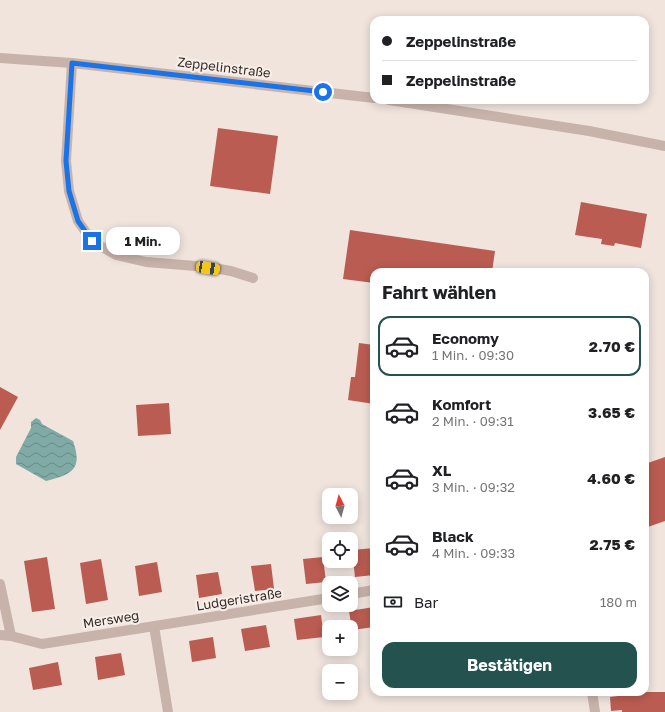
<!DOCTYPE html>
<html lang="de">
<meta charset="utf-8">
<style>
:root{--surface:#fff;--page:#f6f6f6;--text:#202124;--muted:#757577;--line:#e0e0e0;--accent:#23524f}
body{margin:0;font-family:"Golos Text",sans-serif;background:var(--page);color:var(--text);height:100vh;display:flex;flex-direction:column;font-size:15px;white-space:nowrap}
*{box-sizing:border-box;margin:0}
p{font-size:13px;color:var(--muted)}
.icon{flex:none;width:22px;height:22px;fill:none;stroke:currentColor;stroke-width:2;stroke-linecap:round;stroke-linejoin:round}
.map{position:relative;flex:1;overflow:hidden}
.sheet{position:absolute;left:370px;top:268px;width:279px;height:428px;display:flex;flex-direction:column;background:var(--surface);border-radius:12px;box-shadow:0 2px 10px #0003}
.sheet>*{flex:none}
.guide{position:absolute;left:370px;top:16px;width:279px;height:88px;border-radius:12px;box-shadow:0 2px 10px #0003;display:grid;align-content:center;height:88px;padding:0 12px;background:var(--surface)}
.needle{width:26px;rotate:354deg}
.tools{position:absolute;left:322px;top:488px;display:grid;gap:8px}
.tools a{display:grid;place-items:center;width:36px;height:36px;border-radius:8px;background:var(--surface);box-shadow:0 2px 10px #0003;font-size:20px}
.end{position:absolute;width:18px;height:18px;margin:-9px;border:5px solid #1a73e8;background:#fff;box-shadow:0 0 0 2px #fff}
.from{border-radius:50%}
.bubble{position:absolute;height:28px;border-radius:12px;background:var(--surface);box-shadow:0 2px 10px #0003;font-size:13px;font-weight:700;line-height:28px;text-align:center}
.car{position:absolute;width:12px;height:24px;margin:-12px -6px;border-radius:5px;box-shadow:0 0 3px 1px #0007;background:linear-gradient(#f5c518 24%,#345 0 40%,#f5c518 0 76%,#345 0 86%,#f5c518 0)}
.guide b{display:flex;align-items:center;gap:14px;height:38px;font-size:15px}
.guide b+b{border-top:1px solid var(--line)}
.guide i{width:10px;height:10px;background:var(--text)}
ul{padding:0;list-style:none}
li{display:flex;align-items:center;gap:12px;height:60px;margin:0 8px 6px;padding:0 4px;border:2px solid transparent;border-radius:12px}
li div{flex:1}
li b{display:block;font-size:15px}
li em{font-style:normal;font-weight:700}
li.on{border-color:var(--accent)}
li>.icon{width:36px;height:36px;stroke-width:1.5}
h2{padding:0 12px;font-size:18px;line-height:48px}
.pay{display:flex;align-items:center;gap:10px;height:44px;padding:0 12px;font-size:15px}
.pay p{margin-inline-start:auto}
.button{display:flex;gap:8px;margin-top:auto;padding:8px 12px}
.button a{flex:1;height:46px;border-radius:12px;background:var(--accent);color:#fff;font-size:16px;font-weight:700;line-height:46px;text-align:center}
.map>svg:first-child{display:block}
.water{fill:url(#water-waves)}
.building{fill:#ba5c51}
.lines{fill:none;stroke-linecap:round;stroke-linejoin:round}
.street{stroke:#c7b3aa;stroke-width:10}
.route{stroke:#1a73e8;stroke-width:5}
.labels{text-anchor:middle;dominant-baseline:central;stroke-width:4;stroke-linejoin:round;paint-order:stroke}
.street-label{font-size:13px;fill:#352b29;stroke:#f8efe9}
</style>
<div class="map">
<svg width="665" height="712" viewBox="0 0 665 712">
<defs>
<pattern id="water-waves" width="16" height="10" patternUnits="userSpaceOnUse"><rect width="16" height="10" fill="#7faaa6"/><path d="M0 5q4-4 8 0t8 0" fill="none" stroke="#698b87"/></pattern>
</defs>
<rect width="100%" height="100%" fill="#f0e4dd"/>
<path class="water" d="M36,418l4,2 2,4 31,17c10,29 -1,33 -27,40l-30,-17v-7l15,-29v-6z"/>
<path class="building" d="M218,128l60,8 -8,58 -60,-8z
M581,202l66,12 -6,34 -26,-5 -1,3 -13,-2 1,-5 -27,-4z
M350,230l145,21 -3,21h-118v11l-31,-4z
M359,343l15,2v59l-26,-4 3,-23h4z
M0,387l18,10 -18,33z
M169,403l2,31 -33,2 -2,-31z
M665,457v64l-20,7v-64z
M374,548v27l-19,2 -3,-27z
M47,557l8,52 -23,3 -8,-51z
M323,557l3,25 -20,2 -3,-25z
M101,559l7,41 -22,4 -6,-41z
M157,562l5,30 -23,4 -4,-30z
M271,564l3,25 -19,2 -4,-25z
M218,572l4,22 -23,4 -3,-23z
M374,607v20l-22,3 -3,-19z
M321,615l3,22 -27,3 -3,-21z
M266,625l4,22 -25,4 -4,-22z
M213,637l3,21 -24,4 -3,-21z
M121,653l4,22 -27,5 -3,-23z
M58,662l4,23 -29,5 -4,-22z
M618,692h47v20h-43v-2l-11,1 -1,-14 8,-1z"/>
<g class="lines">
<path class="street" d="M0,58l72,5 302,35
M72,63l-6,98 3,30 9,30 14,20 24,14 30,7 62,5 23,4 22,7
M389,100l200,31 76,15
M0,584l11,52
M351,594l23,-4
M154,626l14,86
M0,635l11,1 31,8 287,-46
M592,692l3,20"/>
</g>
<g class="lines">
<path class="route" d="M92,241l-14,-20 -9,-30 -3,-30 6,-98 251,29"/>
</g>
<g class="labels">
<g class="street-label">
<text transform="translate(224 67) rotate(7)">Zeppelinstraße</text>
<text transform="translate(239 599) rotate(-9)">Ludgeristraße</text>
<text transform="translate(111 619) rotate(-9)">Mersweg</text>
</g>
</g>
</svg>
<div class="tools">
<a><svg class="needle" viewBox="-14 -14 28 28"><path d="M0-13l5 13h-10z" fill="#e53935"/><path d="M0 13l5-13h-10z" fill="#757577"/></svg></a>
<a><svg class="icon" aria-label="locate" viewBox="0 0 24 24"><circle cx="12" cy="12" r="6"/><path d="M12 2v4M12 18v4M2 12h4M18 12h4"/></svg></a>
<a><svg class="icon" aria-label="layers" viewBox="0 0 24 24"><path d="M12 4l9 5-9 5-9-5zM3 14l9 5 9-5"/></svg></a>
<a>+</a>
<a>−</a>
</div>
<i class="end from" style="left:323px;top:92px"></i>
<i class="end" style="left:92px;top:241px"></i>
<div class="bubble" style="left:106px;top:227px;width:74px">1 Min.</div>
<i class="car" style="left:208px;top:268px;rotate:99deg"></i>
<div class="guide">
<b><i class="from"></i>Zeppelinstraße</b>
<b><i></i>Zeppelinstraße</b>
</div>
<section class="sheet">
<h2>Fahrt wählen</h2>
<ul>
<li class="on"><svg class="icon" aria-label="car" viewBox="0 0 24 24"><path d="M5 17H2v-5l4-1 3-4h7l3 4 3 1v5h-3M9 17h6M6 11h13"/><circle cx="7" cy="17" r="2"/><circle cx="17" cy="17" r="2"/></svg><div><b>Economy</b><p>1 Min. · 09:30</p></div><em>2.70 €</em></li>
<li><svg class="icon" aria-label="car" viewBox="0 0 24 24"><path d="M5 17H2v-5l4-1 3-4h7l3 4 3 1v5h-3M9 17h6M6 11h13"/><circle cx="7" cy="17" r="2"/><circle cx="17" cy="17" r="2"/></svg><div><b>Komfort</b><p>2 Min. · 09:31</p></div><em>3.65 €</em></li>
<li><svg class="icon" aria-label="car" viewBox="0 0 24 24"><path d="M5 17H2v-5l4-1 3-4h7l3 4 3 1v5h-3M9 17h6M6 11h13"/><circle cx="7" cy="17" r="2"/><circle cx="17" cy="17" r="2"/></svg><div><b>XL</b><p>3 Min. · 09:32</p></div><em>4.60 €</em></li>
<li><svg class="icon" aria-label="car" viewBox="0 0 24 24"><path d="M5 17H2v-5l4-1 3-4h7l3 4 3 1v5h-3M9 17h6M6 11h13"/><circle cx="7" cy="17" r="2"/><circle cx="17" cy="17" r="2"/></svg><div><b>Black</b><p>4 Min. · 09:33</p></div><em>2.75 €</em></li>
</ul>
<div class="pay"><svg class="icon" aria-label="cash" viewBox="0 0 24 24"><path d="M3 7h18v10H3z"/><circle cx="12" cy="12" r="2"/></svg>Bar<p>180 m</p></div>
<div class="button"><a>Bestätigen</a></div>
</section>
</div>
